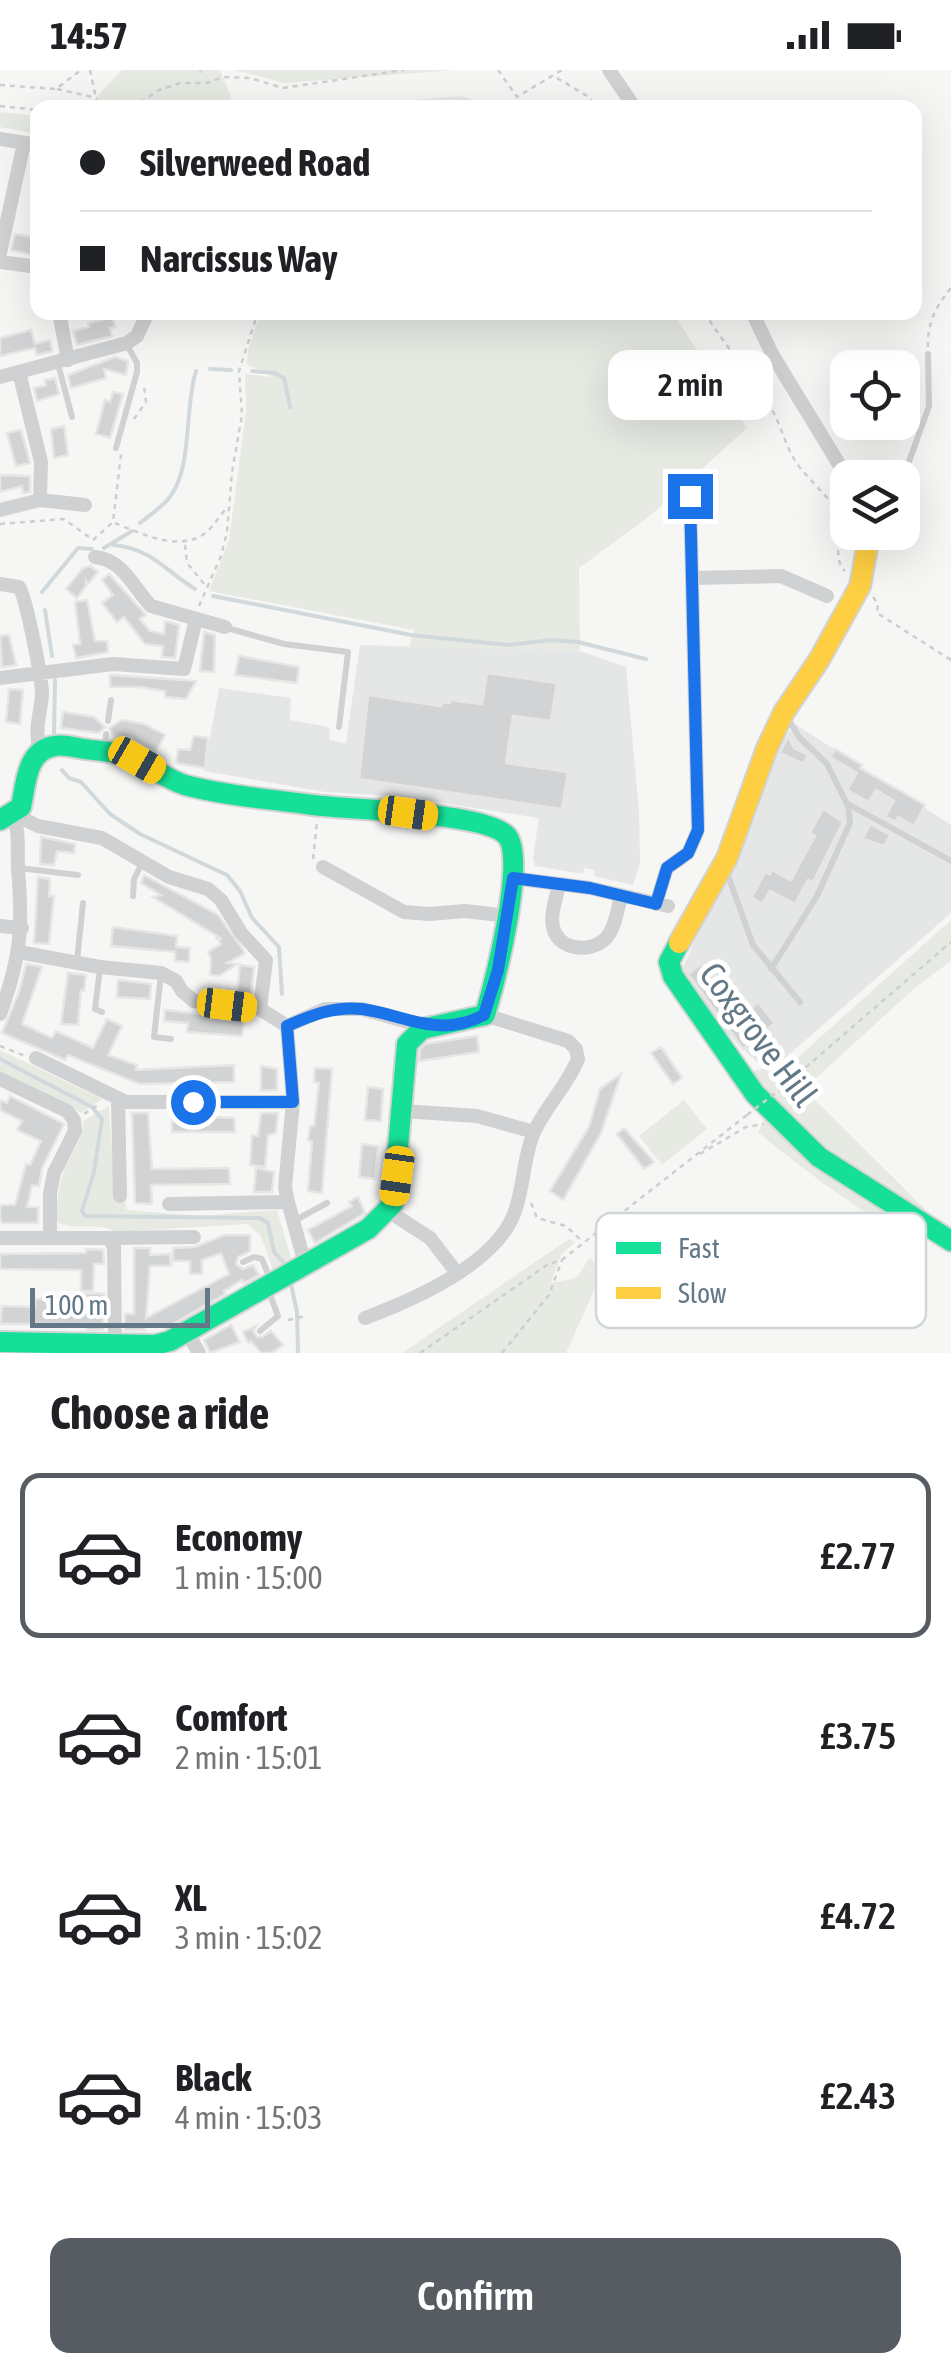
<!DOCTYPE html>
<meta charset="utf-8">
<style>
:root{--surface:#fff;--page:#f6f6f6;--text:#202124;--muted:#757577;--line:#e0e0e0;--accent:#565c62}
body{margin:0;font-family:"Asap Condensed",sans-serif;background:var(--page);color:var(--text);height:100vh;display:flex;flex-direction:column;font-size:38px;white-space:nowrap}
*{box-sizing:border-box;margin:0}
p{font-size:32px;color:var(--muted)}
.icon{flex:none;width:55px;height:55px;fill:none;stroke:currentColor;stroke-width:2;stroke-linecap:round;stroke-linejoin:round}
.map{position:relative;height:1283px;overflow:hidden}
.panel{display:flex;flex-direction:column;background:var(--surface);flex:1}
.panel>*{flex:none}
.banner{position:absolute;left:30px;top:30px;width:892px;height:220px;border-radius:20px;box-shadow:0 10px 40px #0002;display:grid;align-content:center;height:220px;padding:0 50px;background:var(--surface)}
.tools{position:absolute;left:830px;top:280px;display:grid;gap:20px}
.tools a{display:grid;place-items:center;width:90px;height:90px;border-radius:20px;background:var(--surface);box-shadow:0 10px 40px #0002;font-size:50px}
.scale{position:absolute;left:30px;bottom:25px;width:180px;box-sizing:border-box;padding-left:10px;border:5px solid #647987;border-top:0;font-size:28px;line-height:35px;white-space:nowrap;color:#647987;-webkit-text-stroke:8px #fff;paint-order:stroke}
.end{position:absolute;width:45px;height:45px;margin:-22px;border:12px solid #1a73e8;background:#fff;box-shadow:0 0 0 5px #fff}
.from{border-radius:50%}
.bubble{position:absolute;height:70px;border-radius:20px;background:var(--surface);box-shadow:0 10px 40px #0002;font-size:32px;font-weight:600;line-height:70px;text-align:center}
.car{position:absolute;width:30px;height:60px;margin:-30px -15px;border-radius:12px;box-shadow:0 0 8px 2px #0007;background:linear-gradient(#f5c518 24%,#345 0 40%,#f5c518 0 76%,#345 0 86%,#f5c518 0)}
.banner b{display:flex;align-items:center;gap:35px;height:95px;font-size:38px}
.banner b+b{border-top:2px solid var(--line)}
.banner i{width:25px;height:25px;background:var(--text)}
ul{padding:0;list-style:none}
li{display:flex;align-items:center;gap:30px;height:165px;margin:0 20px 15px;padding:0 30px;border:5px solid transparent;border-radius:20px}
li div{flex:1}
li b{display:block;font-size:38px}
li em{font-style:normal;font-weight:600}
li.on{border-color:var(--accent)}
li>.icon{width:90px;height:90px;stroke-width:1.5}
h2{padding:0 50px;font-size:45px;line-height:120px}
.cta{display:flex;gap:20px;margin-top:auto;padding:20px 50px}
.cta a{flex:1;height:115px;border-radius:20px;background:var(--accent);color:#fff;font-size:40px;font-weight:600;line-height:115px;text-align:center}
.status{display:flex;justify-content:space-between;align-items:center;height:70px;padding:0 50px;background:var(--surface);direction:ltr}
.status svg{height:28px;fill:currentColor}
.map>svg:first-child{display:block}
.built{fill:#e5e6e6}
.green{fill:#e6eae3}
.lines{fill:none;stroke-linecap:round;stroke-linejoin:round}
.stream{stroke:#d1d9dc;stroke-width:4}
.building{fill:#d2d3d4;stroke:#e6e6e4;stroke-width:2.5}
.fast-casing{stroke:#d1d3d5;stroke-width:24}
.slow-casing{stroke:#d1d3d5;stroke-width:24}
.path{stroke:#cdcecf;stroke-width:2.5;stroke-dasharray:5 5;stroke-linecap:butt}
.lane{stroke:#d0d1d2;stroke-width:6}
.street{stroke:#d0d1d2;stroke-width:14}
.fast{stroke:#16e098;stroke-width:20}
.slow{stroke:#ffcf43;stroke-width:20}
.path-bridge{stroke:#cdcecf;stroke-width:2.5;stroke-dasharray:5 5;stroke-linecap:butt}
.route{stroke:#1a73e8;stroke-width:12}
.labels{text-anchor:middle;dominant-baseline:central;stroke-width:10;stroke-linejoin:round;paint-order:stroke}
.street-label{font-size:35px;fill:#647987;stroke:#fff}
.key{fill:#fff;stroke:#d0d7db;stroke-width:2.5}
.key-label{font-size:28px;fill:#647987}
</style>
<div class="status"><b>14:57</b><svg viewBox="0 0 49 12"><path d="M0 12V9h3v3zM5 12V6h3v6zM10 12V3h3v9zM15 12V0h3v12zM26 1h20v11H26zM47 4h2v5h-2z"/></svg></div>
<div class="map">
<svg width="951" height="1283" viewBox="0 0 951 1283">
<rect width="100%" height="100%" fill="#f6f6f5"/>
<path class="built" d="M360,575l220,6 46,16 13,146 1,50 -7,22 -39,-9v-6l-10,-2 -1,6 -48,-8 -2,-9 6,-39 -143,-22 -71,-4 -121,-21 15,-83 72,10 -1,22 39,7 1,13 16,3z
M795,654l156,101v88l-183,160 -75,-73 -10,-32 89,-213z"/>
<path class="green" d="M122,0h98l15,37h-142l7,-14z
M235,0h220l-170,13z
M460,26l38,11h-86l1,-7z
M0,42l37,4v18l-37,-7z
M261,243h412l74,115 -96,87 -72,53 1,83 -171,-4 5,-17 -205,-39 20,-51 17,-129 -1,-37 28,3 -26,-13 1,-14z
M951,850v41l-34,25 -113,103 121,120 -5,38c-57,-34 -111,-72 -162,-115l13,-26 -18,-19 1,-16 42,-12z
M0,980l103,49 -22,14 -81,-41z
M684,1030l23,29 -45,36 -23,-29z
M109,1036l6,93 10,1 2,10 72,6 78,-6 15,51 -18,12 -13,-37 -13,-12 -133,8c-18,-11 -40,0 -58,-10 -1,-15 1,-33 6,-48 6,-19 20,-32 20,-53z
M569,1169l6,3 -14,13 -10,28 25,-5 14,-20 12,15 -36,80h-164z"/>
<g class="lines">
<path class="stream" d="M201,0v1
M210,299l21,1
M252,301l23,2 9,5 6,29
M140,453c10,-8 22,-16 30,-26 23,-31 14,-88 26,-126
M113,475c40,4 51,25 82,44
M104,478l28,-17
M42,522l36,-44 14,1
M213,526l198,39 97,10 43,-5 27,2 68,17
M45,540l7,46
M54,664l1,-54
M62,700l7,8 12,4 29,32 30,20 87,41 13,16 12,27 27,29 3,47
M0,989l92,48 10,12 -8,53 -12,39 3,5 175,2 8,5 6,29 12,13
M291,1214l6,28 1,41"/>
</g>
<path class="building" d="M15,164l23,4v18l-27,-6z
M113,247l2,10 -5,1 2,8 -35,9 -4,-14 16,-4 -1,-4z
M31,260l4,14 15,-4 2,11 -15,4 -2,-7 -35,8v-18z
M115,287l13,4 -2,14 -22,-6 2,9 -35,10 -3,-13z
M55,308l4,16 -22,7 -3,-13 12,-3 -1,-5z
M113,322l10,2 -13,44 -14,-4 9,-34 5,2z
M64,356l4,29 -14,3 -3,-29z
M21,360l9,33 -14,3 -9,-33z
M0,405l30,1v16l-7,1 -1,-7 -22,6z
M90,496l8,6 -10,12 -2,-3v5l-9,12 -11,-9 17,-21z
M109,504l37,41 -6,4 10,12 14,3 1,-13 14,4 -4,33 -13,-1 1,-11 -18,-2 -21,-27 -7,5 -15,-19 11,-8 -11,-15z
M87,530l8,41h12l1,11 -32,6 -3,-13 7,-1 -5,-42z
M204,562l11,3 -1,37 -14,-1z
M9,565l7,30 -14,2 -2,-31z
M239,586l60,11 -2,16 -62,-8z
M487,603l70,10 -6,38 -38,-5 -7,47 62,9 -6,37 -203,-30 9,-84 73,11 1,-4 8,1v-3l32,4z
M110,605l74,5 12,1 -10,18 -21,-2v-6l-25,-4h-30z
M9,619l14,1 -3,34 -14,-2z
M63,642l31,5 11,10 -6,6 -38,-5z
M122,650l22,4 21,11 -10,18 -25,-15 -17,-3 -4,-7z
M194,666l14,2 -3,30 -29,-5 2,-14 12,1z
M788,666l6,12 14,7 -5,9 -23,-11z
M835,679l27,16 -2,3 65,37 -11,21 -16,-9 -2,5 -11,-5 9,-16 -18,-11 -7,12 -22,-12 10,-17 -27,-16z
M823,739l20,13 -30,60 -5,-2 -13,24 -25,-13 -8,13 -10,-7 13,-25 5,2 2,-4 19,10 24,-44 -5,-3z
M870,754l20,11 -6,11 -21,-7z
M41,767l34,7 -1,9 -17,-2 -3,14 -14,-1z
M144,805l74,40 26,36v3l-17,9 10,1 -18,12 -9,-1 1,-17 -3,-6 13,-8 -4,-6 5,1 -69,-42 8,-2 -20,-12z
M38,807l12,2 -1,17h5l-5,48 -15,-1z
M113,857l64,9 -1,11 14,1 -1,14 -14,-1v-9l-64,-6z
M26,894l16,3 -20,57 30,14 4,-7 37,17 14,-29 15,7 -14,29 29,10 -1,5 98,-5v17l-94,2 -72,-29 -3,5 -63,-27 17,-41z
M701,894l39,54 18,-16 17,21 -32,26 -55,-75z
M240,895l14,2 -3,28 -14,-1z
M68,903l18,2 -2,16 -3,-1 -3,35 -17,-1z
M118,910l33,4 -1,15 -33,-2z
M165,940l79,9 -2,17 -55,-4 1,-9 -24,-2z
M477,966l2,16 -60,9 1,-12 5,-5z
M661,977l21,31 -9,6 -22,-31z
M261,996l16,3v21l-16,1z
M315,998l17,1 -10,124 -14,-2 4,-50 -4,-1 2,-14h4l5,-43 -5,-1z
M621,1004l-20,59 -38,67 -13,-9 39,-64 11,-38z
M368,1017l15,2 -2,32 -16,-1z
M10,1026l54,28 -22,44 -3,18 -7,-1 -5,22h11v16h-36l-2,-5v-13h15l11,-41 4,1 11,-24 -24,-11 5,-9 -22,-11v-10l7,3z
M132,1043h16l4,56 77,-1 1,16 -79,1 1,19 -17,-1z
M261,1043h17l-2,20 -8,2 -3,32 -15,-2 2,-30 6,1z
M195,1046l39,2 1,14h-63v-13h23z
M624,1058l30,34 -10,7 -27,-35z
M362,1074l16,2 -3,33 -16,-2z
M256,1098l18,4 -2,20h-18z
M358,1127l7,16 -50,30 -7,-13 44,-24 -3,-4z
M225,1165h25v16l-12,6 -2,7 7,5 10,-4 6,10 -15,8 -2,-3 -18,11 1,3 -59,34 -2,-3h-19v5h-20v-16h9v-66h16v7l20,-1 1,12h-21l-4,52 83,-44 -8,-21 -19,7v14h-12v-13h-17v-13l22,-1z
M86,1179l17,1 1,14h-10l-1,27h-12v-21l-81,-1v-15l86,-1z
M86,1223l18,1 -1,36h-16v-6l-21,3h-11v-3h-55l2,-18 33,1v-8h12v5h8v5h12v4h18z
M231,1255l9,17 -30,11 -6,-13z
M256,1256l-3,5 4,6h5l9,-6 12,14 -11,8h-11l-10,-12 -3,2 -5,-11z"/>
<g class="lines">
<g class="fast-casing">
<path id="fast" d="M0,750l21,-13c5,-23 5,-57 34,-61 9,-2 21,2 30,3 12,2 26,2 38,6 22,6 40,23 62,30 41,11 86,14 128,20 37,5 173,7 194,31 20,23 -13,149 -22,179l-63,14 -15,15 -14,160 -25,25 -198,112 -15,4 -155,-3
M679,873l-10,19 4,14 82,118 64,63 132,84"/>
</g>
<g class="slow-casing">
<path id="slow" d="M679,873l48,-85 40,-110 17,-36 35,-52 41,-74 10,-54"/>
</g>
<path class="path" d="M90,0l8,38
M498,0l19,27 45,-27
M557,8l32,19 8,11
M0,15l56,4 25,-19
M57,19l40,9
M0,36l38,4
M132,38l27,-18 21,-7h27l16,-6 27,1 33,10 121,-18
M704,242c20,31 42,59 63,89 12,18 16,38 26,56 11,20 33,35 44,55 9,19 -7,45 8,59
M928,277c-1,-24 8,-41 23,-59
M134,349l12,-17 -2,-16
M115,453c25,10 63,29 89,11 9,-6 14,-17 22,-25
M0,454l64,-5 29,21 20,-18 8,-68
M185,475l2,18 18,22
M873,527l5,7 -1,9 74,47
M199,536l22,-50 6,-24 5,-60 10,-57 -3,-44 19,-59
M313,789l4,-37
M0,976l25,10
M783,1017l168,-145
M84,1044l14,-9
M700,1084l46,-27 18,-3
M531,1133l6,15 29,8 15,14
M288,1250l18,-4
M420,1283l127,-88 16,-6 184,-144
M502,1283l47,-58 13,-35"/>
<path class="lane" d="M58,294l14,53
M116,378l21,-76v-9l-10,-18
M902,411l27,-75 -1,-52
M227,558l57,16 64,8 -9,75
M108,651l3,-21
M104,680l2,-16
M848,734l103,57
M19,798l59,7
M726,800l27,75 47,57
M133,826l1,-17 8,-16
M77,891l6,-58
M100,898l-5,41 7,3
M771,899l46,-73 33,-73 -2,-17 -21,-42 -28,-27 -12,-20
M161,904l-7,63 17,2
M294,1151l33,-18
M243,1192l11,-5 8,2 8,20
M260,1261l18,-15 -10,-27"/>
<path class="street" d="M609,0l26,38
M0,69l38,6
M0,183l24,-110
M0,192l38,5
M59,242l9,48
M752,242l20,42 76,125
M19,302l22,90 -1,38
M0,307l127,-34 10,-7 11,-24
M0,440l40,-10 45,5
M95,487c27,2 39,31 56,49l74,21
M692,508l89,-2 46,20
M0,514l19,3c7,10 24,95 23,109 -2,20 -8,34 -2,55
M0,608l113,-14 71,5 12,-50
M13,744l25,12 64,12 67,39 39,12 13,11 20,33 25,27 -6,49
M323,797l81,45 25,2 36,-3 43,5
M513,808l77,10 78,18
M559,815c-3,14 -11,34 -4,48 10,20 43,19 54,1 7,-10 9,-26 12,-38
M656,834l11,-36 21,-15 10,-23 -8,-334
M0,856l22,2
M19,882l81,15 61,6 15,8 6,10 12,10 66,8 27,17
M0,944c21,-57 23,-86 18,-146 -1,-20 2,-35 -5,-54
M287,956l38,-17h37l64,18
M36,988l90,44h167
M0,1009l67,32 7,9 1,11 -21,42 -4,20v45
M118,1029l2,97
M402,1041l75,5 57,16
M288,1132l17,62
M169,1134l119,-2 -3,-15 8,-85 -6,-76
M388,1141l42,27 27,35
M0,1168h109l5,9 1,97
M109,1168l85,-1
M365,1248c48,-18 129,-53 149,-104 10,-26 9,-56 20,-82 12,-26 33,-46 44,-73l-2,-10 -8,-8 -83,-26
M187,1262l12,21"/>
<use href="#fast" class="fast"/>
<use href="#slow" class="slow"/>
<path class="path-bridge" d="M747,1045l36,-28"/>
</g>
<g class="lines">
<path class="route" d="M193,1032h100l-6,-76c25,-11 47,-20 75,-17 44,6 76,30 122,6l14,-45 15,-92 77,10 66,16 11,-36 21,-15 10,-23 -8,-334"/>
</g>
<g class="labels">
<g class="street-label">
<text transform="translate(759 964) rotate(53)">Coxgrove Hill</text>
</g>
</g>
<rect x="596" y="1143" width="330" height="115" rx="15" class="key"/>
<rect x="616" y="1172" width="45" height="12" fill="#16e098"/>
<rect x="616" y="1217" width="45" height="12" fill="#ffcf43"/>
<g class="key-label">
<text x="678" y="1188">Fast</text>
<text x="678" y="1233">Slow</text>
</g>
</svg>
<div class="tools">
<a><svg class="icon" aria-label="locate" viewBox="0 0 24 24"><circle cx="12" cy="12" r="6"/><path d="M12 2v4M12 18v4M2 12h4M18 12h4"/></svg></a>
<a><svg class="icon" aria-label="layers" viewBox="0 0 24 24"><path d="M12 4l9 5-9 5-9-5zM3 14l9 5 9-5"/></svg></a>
</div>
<div class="scale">100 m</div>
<i class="end from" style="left:193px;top:1032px"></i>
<i class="end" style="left:690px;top:426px"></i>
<div class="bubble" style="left:608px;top:280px;width:165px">2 min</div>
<i class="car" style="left:137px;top:690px;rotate:120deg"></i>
<i class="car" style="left:408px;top:743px;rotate:98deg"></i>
<i class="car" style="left:227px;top:935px;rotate:97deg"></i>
<i class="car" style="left:397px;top:1106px;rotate:188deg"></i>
<div class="banner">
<b><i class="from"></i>Silverweed Road</b>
<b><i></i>Narcissus Way</b>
</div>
</div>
<section class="panel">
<h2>Choose a ride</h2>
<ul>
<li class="on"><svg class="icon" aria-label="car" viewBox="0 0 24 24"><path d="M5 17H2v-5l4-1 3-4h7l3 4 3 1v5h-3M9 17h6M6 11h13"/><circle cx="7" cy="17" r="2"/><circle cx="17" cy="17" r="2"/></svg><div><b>Economy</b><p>1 min · 15:00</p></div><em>£2.77</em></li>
<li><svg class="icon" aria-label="car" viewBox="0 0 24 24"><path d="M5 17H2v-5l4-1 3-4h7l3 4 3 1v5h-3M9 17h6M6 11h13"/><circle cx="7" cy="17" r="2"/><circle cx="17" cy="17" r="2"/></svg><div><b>Comfort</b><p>2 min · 15:01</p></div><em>£3.75</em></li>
<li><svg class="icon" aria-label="car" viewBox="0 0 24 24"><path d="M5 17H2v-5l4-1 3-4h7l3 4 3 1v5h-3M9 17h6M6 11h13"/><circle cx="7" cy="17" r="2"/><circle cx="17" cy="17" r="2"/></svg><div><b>XL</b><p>3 min · 15:02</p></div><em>£4.72</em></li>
<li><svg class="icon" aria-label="car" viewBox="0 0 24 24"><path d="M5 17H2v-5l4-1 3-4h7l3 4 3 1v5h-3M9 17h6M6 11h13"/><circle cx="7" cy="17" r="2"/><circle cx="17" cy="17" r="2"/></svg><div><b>Black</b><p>4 min · 15:03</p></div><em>£2.43</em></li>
</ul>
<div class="cta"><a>Confirm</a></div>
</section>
